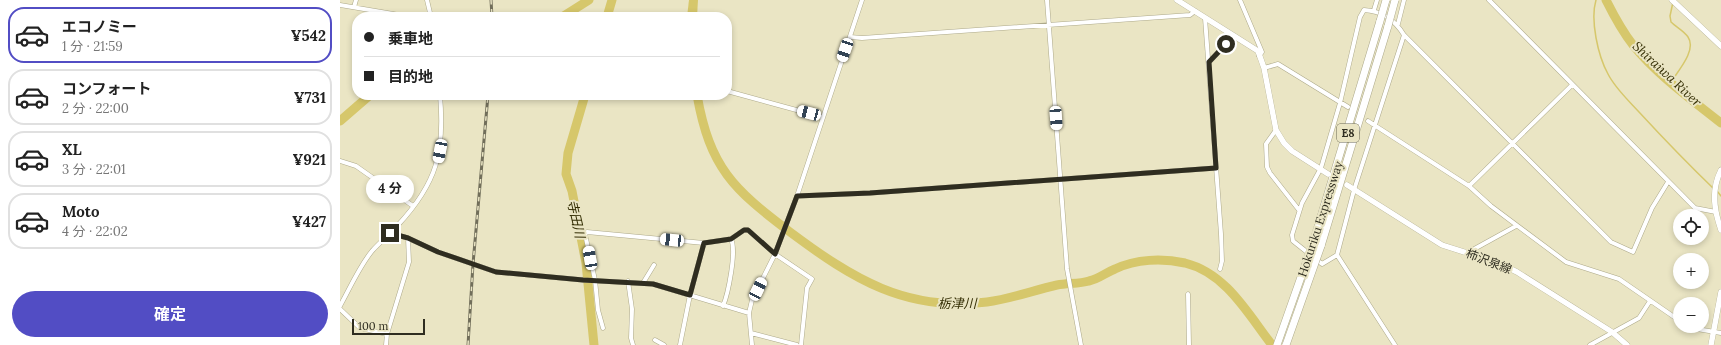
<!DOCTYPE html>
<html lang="ja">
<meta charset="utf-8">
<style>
:root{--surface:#fff;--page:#f2f2f2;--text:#222;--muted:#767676;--line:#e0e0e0;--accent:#524dc4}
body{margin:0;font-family:Lora,"Noto Sans JP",serif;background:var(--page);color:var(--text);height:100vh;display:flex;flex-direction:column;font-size:15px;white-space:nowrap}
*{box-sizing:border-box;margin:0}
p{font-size:13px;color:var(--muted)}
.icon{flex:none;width:22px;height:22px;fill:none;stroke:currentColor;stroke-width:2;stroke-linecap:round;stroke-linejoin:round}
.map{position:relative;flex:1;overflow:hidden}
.panel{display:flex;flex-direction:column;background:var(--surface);width:340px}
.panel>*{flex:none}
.banner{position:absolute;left:12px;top:12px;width:380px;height:88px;border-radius:16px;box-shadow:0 2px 6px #0003;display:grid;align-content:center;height:88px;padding:0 12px;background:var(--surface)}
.fabs{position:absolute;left:1333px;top:209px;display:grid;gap:8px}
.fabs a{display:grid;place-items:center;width:36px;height:36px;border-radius:50%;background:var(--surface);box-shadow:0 2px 6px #0003;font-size:20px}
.scale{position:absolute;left:12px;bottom:10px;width:73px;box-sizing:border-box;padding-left:4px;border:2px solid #2f2d20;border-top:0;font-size:11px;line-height:14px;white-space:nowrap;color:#2f2d20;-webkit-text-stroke:3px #eae5c4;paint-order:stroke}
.end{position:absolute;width:18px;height:18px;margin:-9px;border:5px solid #2f2d20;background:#fff;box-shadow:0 0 0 2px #fff}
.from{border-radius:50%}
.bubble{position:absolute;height:28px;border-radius:14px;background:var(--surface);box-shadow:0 2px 6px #0003;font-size:13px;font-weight:700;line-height:28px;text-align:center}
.car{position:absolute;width:12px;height:24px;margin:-12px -6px;border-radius:5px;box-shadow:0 0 3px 1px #0007;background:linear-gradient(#fff 24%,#345 0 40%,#fff 0 76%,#345 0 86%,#fff 0)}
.banner b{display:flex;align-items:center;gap:14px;height:38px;font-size:15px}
.banner b+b{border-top:1px solid var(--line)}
.banner i{width:10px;height:10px;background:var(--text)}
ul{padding:7px 0 0;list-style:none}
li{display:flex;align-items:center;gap:12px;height:56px;margin:0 8px 6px;padding:0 4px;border:2px solid var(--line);border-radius:16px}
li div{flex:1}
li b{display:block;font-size:15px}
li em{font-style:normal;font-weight:700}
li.selected{border-color:var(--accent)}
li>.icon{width:36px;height:36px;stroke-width:1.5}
.action{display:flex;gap:8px;margin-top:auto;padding:8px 12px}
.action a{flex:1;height:46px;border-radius:24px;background:var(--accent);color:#fff;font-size:16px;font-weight:700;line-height:46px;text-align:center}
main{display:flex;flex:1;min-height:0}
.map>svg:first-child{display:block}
.water{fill:#d6c76b}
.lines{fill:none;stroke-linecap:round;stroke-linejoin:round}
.stream{stroke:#d6c76b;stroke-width:1.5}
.river{stroke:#d6c76b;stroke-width:9}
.minor-casing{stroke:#ada98a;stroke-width:5}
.secondary-casing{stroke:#ada98a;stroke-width:6}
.motorway-casing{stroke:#ada98a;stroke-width:8}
.minor{stroke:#fff;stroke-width:4}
.secondary{stroke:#fff;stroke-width:5.5}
.motorway{stroke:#fff;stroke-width:7}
.rail-casing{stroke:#716e5a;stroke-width:3}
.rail{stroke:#eae5c4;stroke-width:1.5;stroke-dasharray:4.5;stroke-linecap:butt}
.motorway-bridge-casing{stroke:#ada98a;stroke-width:8;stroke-linecap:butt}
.motorway-bridge{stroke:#fff;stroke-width:7}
.route{stroke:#2f2d20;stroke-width:5}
.labels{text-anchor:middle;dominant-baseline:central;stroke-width:4;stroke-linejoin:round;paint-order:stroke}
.shield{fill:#eae5c4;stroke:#676451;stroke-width:1}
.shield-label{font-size:11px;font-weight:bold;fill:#2f2d20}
.street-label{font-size:12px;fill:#2f2d20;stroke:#eae5c4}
.water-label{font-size:13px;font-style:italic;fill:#352f05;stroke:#eae5c4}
</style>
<main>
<section class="panel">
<ul>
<li class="selected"><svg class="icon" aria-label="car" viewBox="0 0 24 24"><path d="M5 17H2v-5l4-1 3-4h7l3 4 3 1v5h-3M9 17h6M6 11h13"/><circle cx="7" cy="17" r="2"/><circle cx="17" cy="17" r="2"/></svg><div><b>エコノミー</b><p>1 分 · 21:59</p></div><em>¥542</em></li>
<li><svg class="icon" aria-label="car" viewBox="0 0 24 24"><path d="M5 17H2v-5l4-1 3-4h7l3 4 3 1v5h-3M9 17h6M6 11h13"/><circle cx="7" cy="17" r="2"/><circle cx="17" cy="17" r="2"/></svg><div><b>コンフォート</b><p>2 分 · 22:00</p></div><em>¥731</em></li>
<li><svg class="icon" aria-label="car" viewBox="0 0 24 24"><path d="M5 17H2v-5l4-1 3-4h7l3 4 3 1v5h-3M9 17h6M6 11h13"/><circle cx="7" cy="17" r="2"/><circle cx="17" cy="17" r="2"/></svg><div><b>XL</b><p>3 分 · 22:01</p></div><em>¥921</em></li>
<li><svg class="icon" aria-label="car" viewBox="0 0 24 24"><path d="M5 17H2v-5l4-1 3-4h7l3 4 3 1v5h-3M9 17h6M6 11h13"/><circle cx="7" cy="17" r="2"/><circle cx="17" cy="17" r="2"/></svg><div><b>Moto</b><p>4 分 · 22:02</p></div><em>¥427</em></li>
</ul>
<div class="action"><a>確定</a></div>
</section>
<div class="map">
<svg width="1381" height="345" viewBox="0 0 1381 345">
<rect width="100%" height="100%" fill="#eae5c4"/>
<path class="water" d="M349,0h9l-1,17h-10z"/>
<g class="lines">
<path class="stream" d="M1256,0c-6,20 2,56 12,74 7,14 20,26 31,38 24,26 49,52 75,77
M1331,82c7,-11 26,-32 17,-45 -4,-6 -12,-10 -17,-15l-1,-6 3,-14
M1377,191l4,5"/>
<path class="river" d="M1266,0c8,16 16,31 27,45 24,30 58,54 88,78
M222,17l27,-17
M267,17l5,-17
M245,95l-17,58 -2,21 6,17 14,72 8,82
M357,95c13,73 36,94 93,137 63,47 116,80 197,70 24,-3 47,-12 70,-17 11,-2 22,-1 32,-4 10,-2 16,-8 26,-12 21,-10 47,-11 70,-6 41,10 63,51 87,82
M0,121l30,-26"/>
<g class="minor-casing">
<path id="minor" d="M87,0l4,17
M707,0l20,269 14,76
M900,0l22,52 -3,4
M1149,0l206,208 21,4
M0,5l71,12
M14,7l2,-7
M1034,10l3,-10
M865,18l16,216 1,27 -2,8
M1058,24l6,-24
M1064,35l-50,155 -17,65 -15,9 -29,-23 -1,-6 10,-32 19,-35 19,-65 20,-86 4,-7c17,1 31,10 40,25l207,207 22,10 19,-44 16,-26
M510,37l12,1 328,-23 5,-4
M869,62l25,-26
M924,68l14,-4 70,43
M387,91l95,26
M1028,121l101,65 22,20 75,56 53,17 61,42
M936,130l-10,14 1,23 3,6 29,37
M0,161l16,5 57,40
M1129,186l103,-101
M457,196l73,-3 346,-25
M49,233l19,5 30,14 58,20 87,8 70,4 96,29
M1127,253l49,-27
M997,255l58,90
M288,281l4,28 -1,29 2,7
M303,283l11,-18
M848,294l1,51
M0,306c10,-18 19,-39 32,-55 8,-9 18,-17 26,-26 39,-42 47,-73 42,-130
M383,306c5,-12 14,-55 8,-67
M0,309l20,19 27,6
M1348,326l3,2 30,5
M263,328l-5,-18 -3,-30 -10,-46 2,-2 117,11 27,-4 13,-9h4l27,24 37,25 -5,9 -6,57
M411,333l46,12
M315,340l9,5
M46,345l1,-11 22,-72 -1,-24
M340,345l10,-50 14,-52
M412,345l-3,-32 3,-13 23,-46 22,-58 65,-196
M1250,345l49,-27 11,-17"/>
</g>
<g class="secondary-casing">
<path id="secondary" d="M837,0l81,51 6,17 12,62 8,13 8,8 36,23
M1332,0l49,46
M1381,170c-10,20 -7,40 0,60
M1007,185l95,60 57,18 18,9 95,60 15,13
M1371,345l10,-53"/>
</g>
<g class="motorway-casing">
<path id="motorway" d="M973,243l67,-222
M981,246l67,-220"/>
</g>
<use href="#minor" class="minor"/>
<use href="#secondary" class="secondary"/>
<use href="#motorway" class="motorway"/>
<g class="rail-casing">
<path id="rail" d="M151,0l1,17
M128,345l5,-81 15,-169"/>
</g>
<use href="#rail" class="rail"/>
<g class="motorway-bridge-casing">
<path id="motorway-bridge" d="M1040,21l6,-21
M1048,26l7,-26
M937,345l36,-102
M946,345l35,-99"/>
</g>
<use href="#motorway-bridge" class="motorway-bridge"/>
</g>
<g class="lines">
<path class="route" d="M50,233l18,5 30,14 58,20 87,8 70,4 37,11 14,-52 27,-4 13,-9h4l27,24 22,-58 73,-3 346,-25 -7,-106 17,-18"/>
</g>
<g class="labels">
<rect class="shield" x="997" y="124" width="22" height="18" rx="3"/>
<g class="shield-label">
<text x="1008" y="133">E8</text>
</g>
<g class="street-label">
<text transform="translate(980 219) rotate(-72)">Hokuriku Expressway</text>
<text transform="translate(1149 261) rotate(21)">柿沢泉線</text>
</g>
<g class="water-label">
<text transform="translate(1327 74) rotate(43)">Shiraiwa River</text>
<text transform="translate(236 219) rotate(77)">寺田川</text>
<text x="617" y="303">栃津川</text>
</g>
</g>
</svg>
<div class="fabs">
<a><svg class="icon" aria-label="locate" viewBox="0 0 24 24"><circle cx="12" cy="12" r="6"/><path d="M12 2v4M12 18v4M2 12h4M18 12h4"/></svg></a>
<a>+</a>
<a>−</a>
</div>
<div class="scale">100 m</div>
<i class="end from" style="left:886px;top:44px"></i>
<i class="end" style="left:50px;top:233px"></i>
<div class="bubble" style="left:26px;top:175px;width:48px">4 分</div>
<i class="car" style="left:505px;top:50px;rotate:199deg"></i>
<i class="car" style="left:469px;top:113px;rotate:285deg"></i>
<i class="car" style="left:716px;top:118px;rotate:176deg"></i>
<i class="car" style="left:100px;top:151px;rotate:191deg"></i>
<i class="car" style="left:332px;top:240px;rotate:276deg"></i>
<i class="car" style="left:250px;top:258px;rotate:350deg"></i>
<i class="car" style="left:418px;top:289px;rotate:26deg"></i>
<div class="banner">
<b><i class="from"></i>乗車地</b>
<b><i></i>目的地</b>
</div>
</div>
</main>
